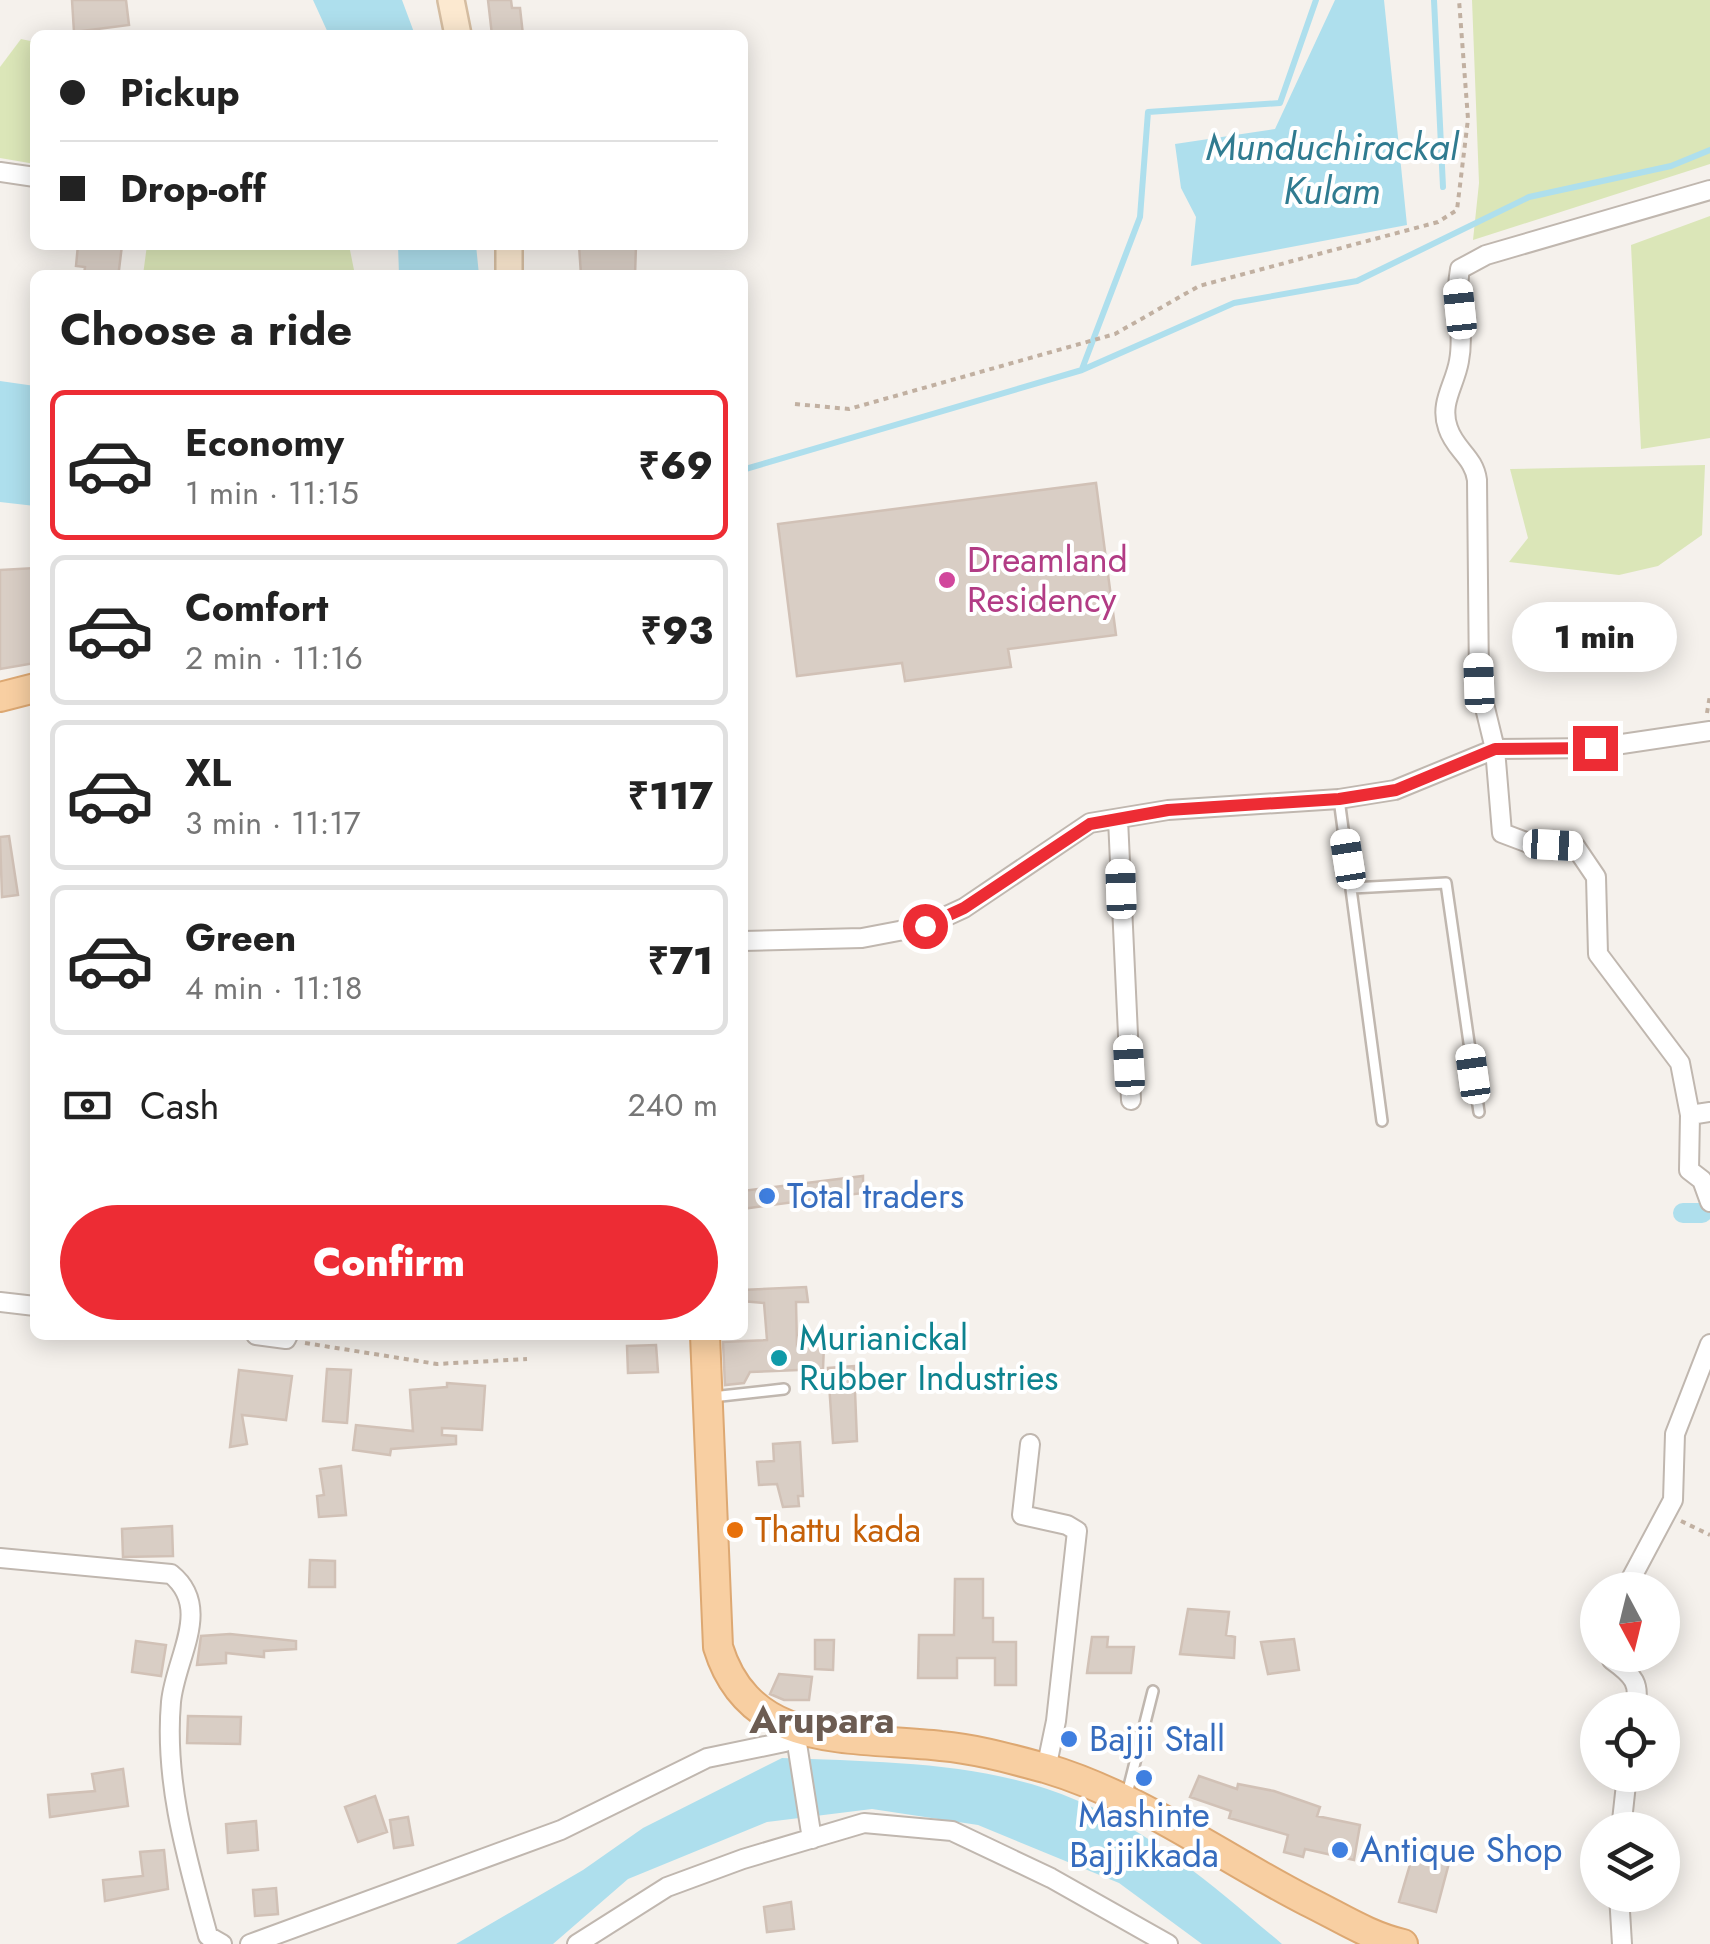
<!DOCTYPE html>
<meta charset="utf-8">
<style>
:root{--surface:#fff;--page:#f6f6f6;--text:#222;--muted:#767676;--line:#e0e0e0;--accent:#ed2c34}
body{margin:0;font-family:Jost,sans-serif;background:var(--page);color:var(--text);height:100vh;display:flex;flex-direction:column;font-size:38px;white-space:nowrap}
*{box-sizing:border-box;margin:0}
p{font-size:32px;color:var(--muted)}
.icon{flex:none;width:55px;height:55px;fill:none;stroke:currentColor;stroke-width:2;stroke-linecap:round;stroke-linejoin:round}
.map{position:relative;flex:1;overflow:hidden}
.details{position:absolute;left:30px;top:270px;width:718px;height:1070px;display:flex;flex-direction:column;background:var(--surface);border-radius:15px;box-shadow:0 5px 25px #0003}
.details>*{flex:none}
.hud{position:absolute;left:30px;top:30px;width:718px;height:220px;border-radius:15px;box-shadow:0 5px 25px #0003;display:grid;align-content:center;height:220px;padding:0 30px;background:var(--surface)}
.needle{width:65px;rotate:173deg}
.buttons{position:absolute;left:1580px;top:1572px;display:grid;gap:20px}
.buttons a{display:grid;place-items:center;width:100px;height:100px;border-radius:50%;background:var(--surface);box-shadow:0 5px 25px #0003;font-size:50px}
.end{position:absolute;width:45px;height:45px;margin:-22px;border:12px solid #ed2c34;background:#fff;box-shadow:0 0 0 5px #fff}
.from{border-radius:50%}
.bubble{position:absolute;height:70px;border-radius:35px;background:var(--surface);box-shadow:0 5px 25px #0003;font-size:32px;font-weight:800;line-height:70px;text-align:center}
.car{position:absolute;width:30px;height:60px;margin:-30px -15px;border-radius:12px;box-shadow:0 0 8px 2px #0007;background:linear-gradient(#fff 24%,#345 0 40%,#fff 0 76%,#345 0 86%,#fff 0)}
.hud b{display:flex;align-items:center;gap:35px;height:95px;font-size:38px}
.hud b+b{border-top:2px solid var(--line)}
.hud i{width:25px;height:25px;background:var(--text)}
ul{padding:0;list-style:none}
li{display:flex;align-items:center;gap:30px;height:150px;margin:0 20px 15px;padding:0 10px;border:5px solid var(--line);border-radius:15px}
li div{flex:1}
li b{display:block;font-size:38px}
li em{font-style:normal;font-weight:800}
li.on{border-color:var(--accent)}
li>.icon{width:90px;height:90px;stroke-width:1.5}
h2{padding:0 30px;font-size:45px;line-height:120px}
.pay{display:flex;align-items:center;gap:25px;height:110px;padding:0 30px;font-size:38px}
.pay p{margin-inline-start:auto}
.action{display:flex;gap:20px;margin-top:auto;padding:20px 30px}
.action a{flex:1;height:115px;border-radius:60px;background:var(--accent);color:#fff;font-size:40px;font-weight:800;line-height:115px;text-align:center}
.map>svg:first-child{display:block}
.green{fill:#dbe6b8}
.water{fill:#aedfed}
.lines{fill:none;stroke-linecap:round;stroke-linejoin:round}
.stream{stroke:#aedfed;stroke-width:6}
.canal{stroke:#aedfed;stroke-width:20}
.building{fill:#d9cec5;stroke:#d1c1b6;stroke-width:2.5}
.service-casing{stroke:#c0b7af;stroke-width:14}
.minor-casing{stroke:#c0b7af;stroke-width:22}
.secondary-casing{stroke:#d5bda1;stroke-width:30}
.primary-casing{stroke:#dda872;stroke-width:32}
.path{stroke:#c1b0a1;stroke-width:4;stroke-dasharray:5 5;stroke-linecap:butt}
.service{stroke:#fff;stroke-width:9}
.minor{stroke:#fff;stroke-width:18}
.secondary{stroke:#fce9d0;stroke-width:25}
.primary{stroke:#f8cfa2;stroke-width:28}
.route{stroke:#ed2c34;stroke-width:12}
.hotel-dot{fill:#d1479c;stroke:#fff;stroke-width:4}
.shop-dot{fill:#3f7fe0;stroke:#fff;stroke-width:4}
.culture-dot{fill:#0f9aa8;stroke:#fff;stroke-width:4}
.food-dot{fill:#e8710a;stroke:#fff;stroke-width:4}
.labels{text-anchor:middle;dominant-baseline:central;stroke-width:8;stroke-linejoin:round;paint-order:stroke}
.hotel-label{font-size:35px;fill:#b23c85;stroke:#fff;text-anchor:start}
.shop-label{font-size:35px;fill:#366cbe;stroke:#fff;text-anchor:start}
.culture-label{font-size:35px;fill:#0d838f;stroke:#fff;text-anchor:start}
.food-label{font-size:35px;fill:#c56008;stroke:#fff;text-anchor:start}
.water-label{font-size:38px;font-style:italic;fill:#307b90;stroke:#fff}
.neighbourhood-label{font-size:38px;font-weight:bold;fill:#6c5c52;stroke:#fff}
</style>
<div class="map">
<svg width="1710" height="1944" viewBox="0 0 1710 1944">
<rect width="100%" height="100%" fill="#f5f1ec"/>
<path class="green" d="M1472,0h238v164l-237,76 6,-57z
M21,39l14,3v122l-35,-6v-91z
M1710,216v222l-69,11 -10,-204z
M147,245h202l6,30h-212z
M1705,465l-3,70 -44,31 -39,9 -110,-13 19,-24 -18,-69z"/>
<path class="water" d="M313,0h89l13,35h-86z
M1335,0h49l23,225 -216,41 5,-49 -15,-29 -6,-44 100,-15z
M398,245h78l3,30h-80z
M0,381l35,5v120l-35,-4z
M782,1758c97,4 204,3 294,42 78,33 142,90 206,144h-80l-83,-61 -141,-58 -106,-16 -105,13 -139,57 -75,65h-97l127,-74 60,-42z"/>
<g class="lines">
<path class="stream" d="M1434,0l9,187
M1082,369l58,-152 8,-105 132,-9 36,-103
M742,470l340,-100 152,-67 123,-22 172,-84 142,-31 39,-16"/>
<path class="canal" d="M1683,1213h19"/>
</g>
<path class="building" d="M72,0h54l3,25 -55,7z
M488,0h23l1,8h8l3,27h-31z
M78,245h44l-3,25 -4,5h-31l1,-8 -9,-1z
M579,245h57l-1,30h-54z
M1096,483l20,152 -108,14 3,18 -106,14 -3,-18 -105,13 -19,-152z
M35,568v95l-35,6v-99z
M9,836l9,59 -16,2 -2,-60z
M863,1176v17l-121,16v-18z
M806,1287l2,15h-12l1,44 27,-1 -1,24 -73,3 -6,11 -19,2 -2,-43 44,-2 -3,-37 -22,-2v-11z
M656,1345l2,27 -30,1 -1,-27z
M854,1366l3,75 -24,2 -5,-75z
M327,1369l24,1 -4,53 -24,-2z
M239,1370l53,6 -6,44 -44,-5 5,29 -17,3z
M447,1383l38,3 -3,44 -40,-2v7l14,1v8l-65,5 -1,6 -37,-5 3,-25 57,6 -3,-41 37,-3z
M800,1442l3,54h-5l1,10 -16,1 -6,-23 -18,1 -2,-23 17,-1 -1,-17z
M341,1466l5,49 -27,2 -2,-21 7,-1 -4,-26z
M172,1526l1,30 -50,1 -1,-28z
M310,1560l25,1v26h-26z
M955,1579h28v39h10v24h23v43h-21v-27h-38v20h-39l1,-43h35z
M1188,1609l41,3 -3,23 9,2 -1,21 -54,-4z
M230,1634l66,7v8l-32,2v6l-38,-4v10l-29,2 4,-29z
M1092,1637h16l-1,10h27l-3,26h-44z
M1294,1639l5,31 -31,4 -7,-32z
M815,1640h19l-1,30 -18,-1z
M136,1641l30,4 -5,31 -29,-4z
M779,1674l33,3 -3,23h-25l-14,-6z
M188,1716l53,1 -1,27 -53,-1z
M123,1769l5,37 -78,11 -2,-22 47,-4 -3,-17z
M1199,1776l38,13 1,-5 36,7 46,16 -3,9 43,9 -6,35 -49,-11 -2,8 -19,-5 4,-17 -59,-17 2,-7 -41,-14z
M375,1796l12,36 -29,10 -13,-35z
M408,1817l5,28 -19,3 -4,-28z
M256,1821l2,29 -30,3 -2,-29z
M164,1850l4,39 -63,12 -2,-21 40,-4 -3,-24z
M1414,1851l35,12 -13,49 -37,-10z
M276,1888l2,26 -23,2 -2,-26z
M791,1902l3,27 -27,3 -3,-25z"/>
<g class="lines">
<g class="service-casing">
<path id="service" d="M1339,799l43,322
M1352,888l94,-5 33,229
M712,1397l72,-8
M1127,1794l26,-103"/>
</g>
<g class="minor-casing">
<path id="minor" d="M0,172l35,5
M1710,190l-224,65 -26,14c-6,31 5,61 -1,92 -4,24 -20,42 -11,67 7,22 26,29 29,52l2,203 16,66 7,84 29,11 44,2 21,31 2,77 82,109 10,52 -1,55 13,10 8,22
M1118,819l13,281
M742,941l120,-3 63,-12 39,-18 126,-85 78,-13 171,-11 56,-9 100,-41 100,-1 115,-17
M1690,1115l20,-3
M0,1302l35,4
M256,1335l30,4 2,-4
M1030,1444l-8,71 45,10 10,6 -21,190 -10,48
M0,1558l171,16c42,34 4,84 0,128 -7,80 16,157 37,234l14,8
M1625,1590l48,-90 2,-66 35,-90
M1612,1655v5c21,15 30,24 22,50
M795,1731l17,108
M1621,1830l6,-55
M1619,1895l3,49
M250,1944l311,-114 146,-72 78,-16 10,-11
M577,1944l90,-57 76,-28 121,-36 88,8 99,47 117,66"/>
</g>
<g class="secondary-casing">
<path id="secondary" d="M451,0l7,35
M509,275v-30"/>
</g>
<g class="primary-casing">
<path id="primary" d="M0,697l35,-9
M705,1335l13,312c32,104 135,89 223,99 35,3 70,13 104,22 95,28 174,88 262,133 33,16 61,35 96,43"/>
</g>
<path class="path" d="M795,404l54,5 266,-75 84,-48 239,-64 19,-12 11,-91 -9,-119
M1707,713l3,-18
M305,1343l132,21 90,-5
M1681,1521l29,14"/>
<use href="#service" class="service"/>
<use href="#minor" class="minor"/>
<use href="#secondary" class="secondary"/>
<use href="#primary" class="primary"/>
</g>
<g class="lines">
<path class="route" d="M925,926l39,-18 126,-84 78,-14 171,-11 57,-9 99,-41 100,-1"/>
</g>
<circle class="hotel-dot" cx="947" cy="580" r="10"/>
<g class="shop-dot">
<circle cx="767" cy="1196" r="10"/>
<circle cx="1069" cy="1739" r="10"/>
<circle cx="1144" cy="1778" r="10"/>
<circle cx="1340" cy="1850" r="10"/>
</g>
<circle class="culture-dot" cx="779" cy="1358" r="10"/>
<circle class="food-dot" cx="735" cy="1530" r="10"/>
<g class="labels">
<g class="hotel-label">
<text x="967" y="560">Dreamland<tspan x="967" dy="40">Residency</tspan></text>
</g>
<g class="shop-label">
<text x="787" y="1196">Total traders</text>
<text x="1089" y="1739">Bajji Stall</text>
<text x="1144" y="1815" text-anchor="middle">Mashinte<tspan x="1144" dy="40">Bajjikkada</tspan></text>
<text x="1360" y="1850">Antique Shop</text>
</g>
<g class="culture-label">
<text x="799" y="1338">Murianickal<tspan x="799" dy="40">Rubber Industries</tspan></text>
</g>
<g class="food-label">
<text x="755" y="1530">Thattu kada</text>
</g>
<g class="water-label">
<text x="1332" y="146">Munduchirackal<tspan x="1332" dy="44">Kulam</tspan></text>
</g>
<g class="neighbourhood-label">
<text x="822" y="1719">Arupara</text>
</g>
</g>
</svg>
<div class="buttons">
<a><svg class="needle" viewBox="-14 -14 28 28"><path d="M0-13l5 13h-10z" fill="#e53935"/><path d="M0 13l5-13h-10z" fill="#767676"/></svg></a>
<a><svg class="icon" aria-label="locate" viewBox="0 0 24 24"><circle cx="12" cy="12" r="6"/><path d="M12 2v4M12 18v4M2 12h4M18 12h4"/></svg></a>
<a><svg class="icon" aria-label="layers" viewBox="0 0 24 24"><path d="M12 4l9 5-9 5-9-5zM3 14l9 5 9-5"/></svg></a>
</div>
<i class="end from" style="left:925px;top:926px"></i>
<i class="end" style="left:1595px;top:748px"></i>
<div class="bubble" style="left:1512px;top:602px;width:165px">1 min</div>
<i class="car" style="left:1460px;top:309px;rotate:354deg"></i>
<i class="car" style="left:1479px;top:683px;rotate:358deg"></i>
<i class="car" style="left:1553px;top:845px;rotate:93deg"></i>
<i class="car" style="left:1348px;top:859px;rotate:351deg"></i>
<i class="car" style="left:1121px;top:889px;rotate:358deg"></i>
<i class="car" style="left:1129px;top:1065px;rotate:357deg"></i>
<i class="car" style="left:1473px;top:1074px;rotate:352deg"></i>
<div class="hud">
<b><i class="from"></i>Pickup</b>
<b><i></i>Drop-off</b>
</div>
<section class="details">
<h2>Choose a ride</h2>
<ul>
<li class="on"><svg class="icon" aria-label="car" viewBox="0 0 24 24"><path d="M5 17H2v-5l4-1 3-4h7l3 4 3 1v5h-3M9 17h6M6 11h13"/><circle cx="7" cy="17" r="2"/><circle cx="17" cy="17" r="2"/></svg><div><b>Economy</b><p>1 min · 11:15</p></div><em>₹69</em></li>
<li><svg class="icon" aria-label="car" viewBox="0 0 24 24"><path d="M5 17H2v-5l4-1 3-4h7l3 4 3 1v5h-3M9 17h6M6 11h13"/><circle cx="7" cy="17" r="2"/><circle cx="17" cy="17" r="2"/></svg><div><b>Comfort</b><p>2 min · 11:16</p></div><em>₹93</em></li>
<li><svg class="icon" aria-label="car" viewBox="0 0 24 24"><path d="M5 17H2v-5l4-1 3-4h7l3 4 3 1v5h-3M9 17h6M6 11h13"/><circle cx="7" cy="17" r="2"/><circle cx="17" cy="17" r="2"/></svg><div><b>XL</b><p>3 min · 11:17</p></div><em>₹117</em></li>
<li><svg class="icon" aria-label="car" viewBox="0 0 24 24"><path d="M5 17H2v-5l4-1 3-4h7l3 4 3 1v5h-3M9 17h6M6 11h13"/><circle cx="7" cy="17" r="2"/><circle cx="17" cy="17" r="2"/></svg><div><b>Green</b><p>4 min · 11:18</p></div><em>₹71</em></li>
</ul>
<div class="pay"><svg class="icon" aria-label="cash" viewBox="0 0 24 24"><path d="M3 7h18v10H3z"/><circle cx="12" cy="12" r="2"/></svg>Cash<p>240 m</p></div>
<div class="action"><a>Confirm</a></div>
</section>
</div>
